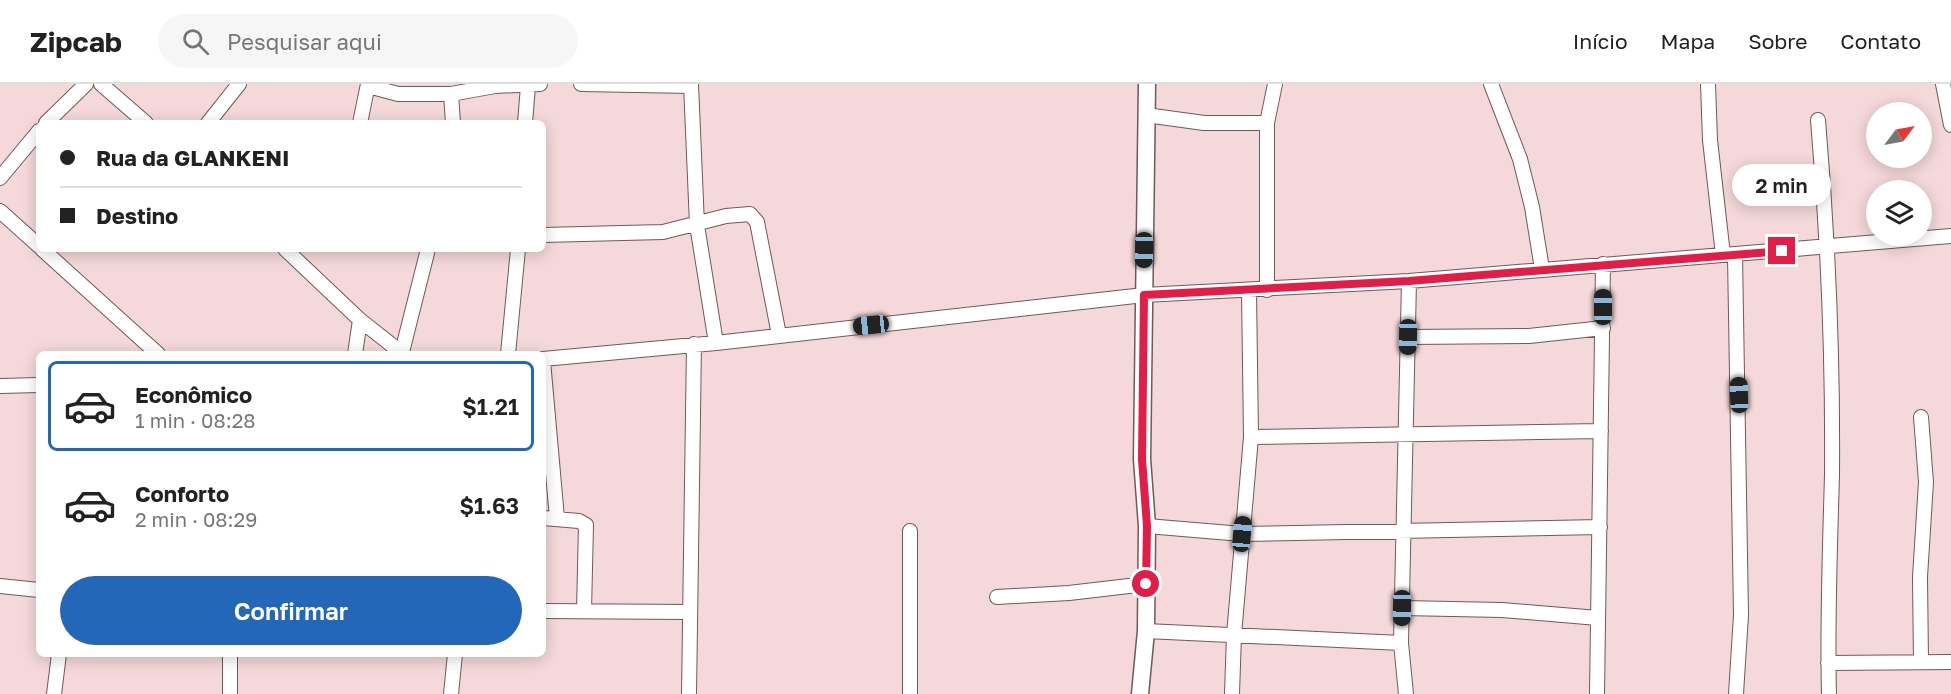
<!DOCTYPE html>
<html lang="pt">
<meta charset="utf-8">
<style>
:root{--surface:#fff;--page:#f6f6f6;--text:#222;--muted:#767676;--line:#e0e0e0;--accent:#2466b7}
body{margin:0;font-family:"Golos Text",sans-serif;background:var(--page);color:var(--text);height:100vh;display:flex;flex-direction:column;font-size:22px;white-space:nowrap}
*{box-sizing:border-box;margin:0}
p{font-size:20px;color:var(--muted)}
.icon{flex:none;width:33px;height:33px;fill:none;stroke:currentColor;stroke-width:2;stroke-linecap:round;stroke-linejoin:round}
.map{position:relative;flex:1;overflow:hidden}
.drawer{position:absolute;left:36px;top:267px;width:510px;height:306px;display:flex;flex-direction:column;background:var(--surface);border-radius:9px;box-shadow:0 3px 15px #0003}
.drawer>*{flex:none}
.hud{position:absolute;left:36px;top:36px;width:510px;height:132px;border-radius:9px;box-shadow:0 3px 15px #0003;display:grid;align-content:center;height:132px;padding:0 24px;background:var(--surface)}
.needle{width:39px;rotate:58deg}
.controls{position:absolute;left:1866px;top:18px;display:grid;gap:12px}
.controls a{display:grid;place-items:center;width:66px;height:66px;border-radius:50%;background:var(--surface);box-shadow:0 3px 15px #0003;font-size:30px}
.end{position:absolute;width:27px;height:27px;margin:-14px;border:8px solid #e11d48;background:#fff;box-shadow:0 0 0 3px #fff}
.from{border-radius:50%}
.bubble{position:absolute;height:42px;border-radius:21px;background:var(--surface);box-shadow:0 3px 15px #0003;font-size:20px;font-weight:600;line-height:42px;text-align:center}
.car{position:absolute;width:18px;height:36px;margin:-18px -9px;border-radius:8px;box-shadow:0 0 4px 2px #0007;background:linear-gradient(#222 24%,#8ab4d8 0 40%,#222 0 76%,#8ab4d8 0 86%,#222 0)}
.hud b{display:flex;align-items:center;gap:21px;height:57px;font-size:22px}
.hud b+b{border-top:2px solid var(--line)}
.hud i{width:15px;height:15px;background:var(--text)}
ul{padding:10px 0 0;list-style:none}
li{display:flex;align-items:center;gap:18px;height:90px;margin:0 12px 9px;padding:0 12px;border:3px solid transparent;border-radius:9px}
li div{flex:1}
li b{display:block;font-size:22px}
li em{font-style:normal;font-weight:600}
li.current{border-color:var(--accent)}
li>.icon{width:54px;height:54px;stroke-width:1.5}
.action{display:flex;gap:12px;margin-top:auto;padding:12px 24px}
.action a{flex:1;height:69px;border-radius:36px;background:var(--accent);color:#fff;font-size:24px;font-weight:600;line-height:69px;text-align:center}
header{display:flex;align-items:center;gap:36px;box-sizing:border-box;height:84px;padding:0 30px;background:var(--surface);border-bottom:2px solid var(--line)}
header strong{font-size:28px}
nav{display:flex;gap:33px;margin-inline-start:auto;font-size:21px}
.search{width:420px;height:54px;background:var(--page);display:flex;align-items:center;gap:15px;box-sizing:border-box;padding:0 21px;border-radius:33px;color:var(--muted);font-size:22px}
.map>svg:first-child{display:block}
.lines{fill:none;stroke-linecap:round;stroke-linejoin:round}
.minor-casing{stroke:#71595a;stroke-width:16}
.tertiary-casing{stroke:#71595a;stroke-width:19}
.minor{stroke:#fff;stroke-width:14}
.tertiary{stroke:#fff;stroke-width:16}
.route{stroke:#e11d48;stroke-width:8}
</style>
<header>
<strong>Zipcab</strong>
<div class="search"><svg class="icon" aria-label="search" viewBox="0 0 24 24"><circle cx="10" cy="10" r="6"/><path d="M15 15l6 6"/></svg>Pesquisar aqui</div>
<nav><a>Início</a><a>Mapa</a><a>Sobre</a><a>Contato</a></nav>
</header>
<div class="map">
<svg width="1951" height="610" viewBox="0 0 1951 610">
<rect width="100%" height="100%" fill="#f5d8d9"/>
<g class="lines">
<g class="minor-casing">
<path id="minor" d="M101,0l45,39
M581,0l110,2
M691,0l6,141 19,118
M1491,0l29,75 12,48 10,62
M1708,0l2,56 13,115
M1943,0l8,41
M368,2l30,8h53l44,-8 45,-2
M451,10l2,29
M1146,31l58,8h63
M1818,36c10,118 15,236 14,355 -2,73 -5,146 -3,219
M46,39l40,-39
M208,39l31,-39
M360,39l8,-39
M525,39l3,-37
M0,94l39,-47
M0,127l39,35
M543,151l120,-3 63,-16 24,-2 7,8 22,113
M42,165l116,105
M285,165l75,71 43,34
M1735,171l6,360 -5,79
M1267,206v-167l8,-39
M1408,253l121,-1 74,-8
M402,268l26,-103
M355,270l5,-34
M508,270l10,-105
M543,275l173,-16 428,-48 265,-14 542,-45
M543,277l14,157
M0,302l39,-1
M1921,333l5,65 -6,95 1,85
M1251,353l350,-6
M543,434l36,3 7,4 -2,86
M1147,442l95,8 358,-7
M0,502l39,4
M997,513l72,-4 77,-9
M1402,524l100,2 96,8
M543,527l146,1
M1146,547l255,12
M1828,579l123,-1
M54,610l5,-40
M230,610v-40
M451,610l4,-40
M689,610l5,-350
M910,610v-163
M1232,610l2,-59 17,-198 -2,-146
M1406,610l-5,-51 8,-362
M1597,610l6,-430"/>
</g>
<g class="tertiary-casing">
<path id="tertiary" d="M1140,610l6,-63 1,-105 -5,-67 5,-375"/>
</g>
<use href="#minor" class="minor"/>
<use href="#tertiary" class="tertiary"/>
</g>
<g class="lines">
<path class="route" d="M1146,500l1,-58 -5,-67 2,-164 265,-14 373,-30"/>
</g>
</svg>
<div class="controls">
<a><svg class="needle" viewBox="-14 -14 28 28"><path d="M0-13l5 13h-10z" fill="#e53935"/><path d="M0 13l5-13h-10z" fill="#767676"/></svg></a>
<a><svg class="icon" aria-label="layers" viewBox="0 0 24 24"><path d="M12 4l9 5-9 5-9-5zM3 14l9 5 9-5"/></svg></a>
</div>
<i class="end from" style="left:1146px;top:500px"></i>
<i class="end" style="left:1782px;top:167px"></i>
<div class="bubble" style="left:1732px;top:80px;width:99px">2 min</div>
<i class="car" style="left:1144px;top:166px;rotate:181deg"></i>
<i class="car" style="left:1603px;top:223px;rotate:0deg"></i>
<i class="car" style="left:871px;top:241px;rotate:264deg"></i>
<i class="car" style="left:1408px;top:253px;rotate:181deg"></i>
<i class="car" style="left:1739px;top:311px;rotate:358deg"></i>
<i class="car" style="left:1242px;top:450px;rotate:5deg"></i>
<i class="car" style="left:1402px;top:524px;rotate:181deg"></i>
<div class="hud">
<b><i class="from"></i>Rua da GLANKENI</b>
<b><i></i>Destino</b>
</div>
<section class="drawer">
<ul>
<li class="current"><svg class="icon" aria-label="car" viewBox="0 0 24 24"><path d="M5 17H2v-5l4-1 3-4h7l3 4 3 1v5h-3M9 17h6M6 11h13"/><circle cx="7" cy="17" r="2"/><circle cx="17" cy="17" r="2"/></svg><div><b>Econômico</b><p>1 min · 08:28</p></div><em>$1.21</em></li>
<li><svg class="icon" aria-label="car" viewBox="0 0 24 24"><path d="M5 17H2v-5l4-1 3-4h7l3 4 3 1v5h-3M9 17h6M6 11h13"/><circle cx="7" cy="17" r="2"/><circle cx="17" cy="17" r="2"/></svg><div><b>Conforto</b><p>2 min · 08:29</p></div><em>$1.63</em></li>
</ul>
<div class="action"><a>Confirmar</a></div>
</section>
</div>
